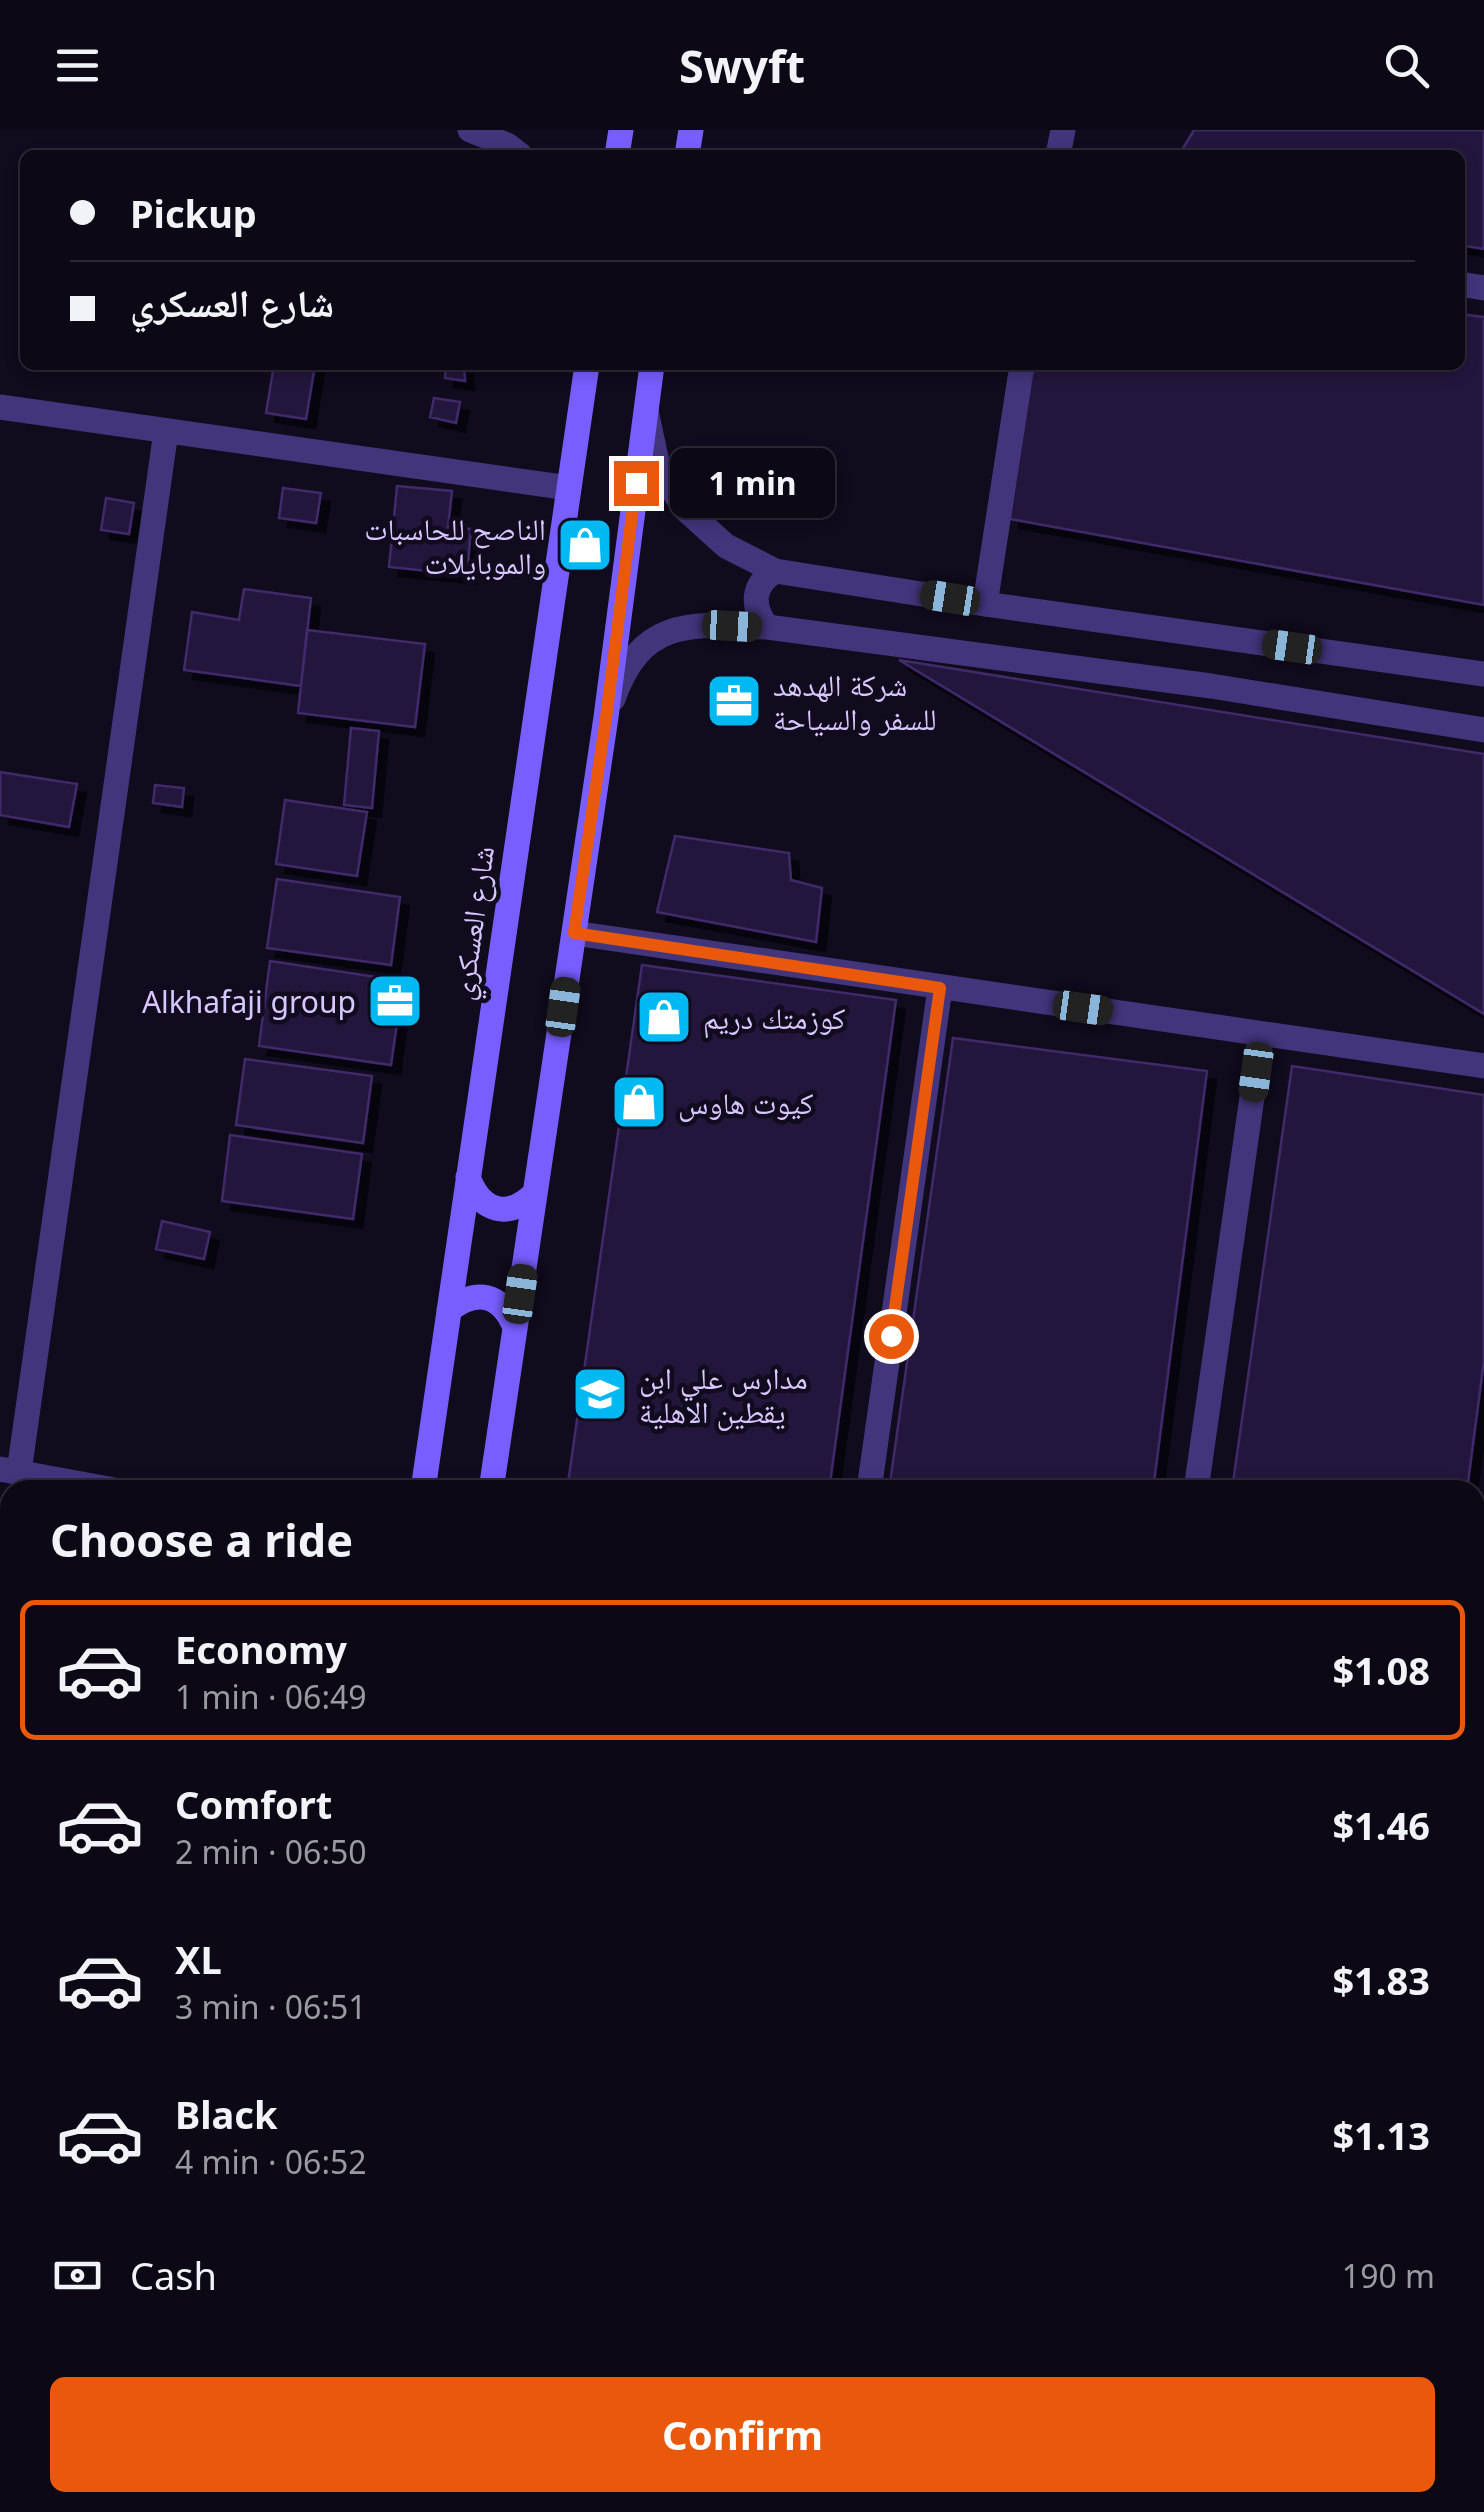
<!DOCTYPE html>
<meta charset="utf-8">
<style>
:root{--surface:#0c0816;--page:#15111f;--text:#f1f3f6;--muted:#9a9aa1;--line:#2c2935;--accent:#ea580c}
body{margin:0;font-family:"Noto Sans","Noto Naskh Arabic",sans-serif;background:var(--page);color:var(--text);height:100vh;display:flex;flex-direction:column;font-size:38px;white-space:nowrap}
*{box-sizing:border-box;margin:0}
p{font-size:32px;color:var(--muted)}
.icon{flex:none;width:55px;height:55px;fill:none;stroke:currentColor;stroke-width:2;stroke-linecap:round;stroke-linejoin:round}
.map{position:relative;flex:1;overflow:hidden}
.drawer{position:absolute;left:0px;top:1350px;width:1485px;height:1032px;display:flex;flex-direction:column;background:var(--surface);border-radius:30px 30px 0 0;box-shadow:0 5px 15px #0003,0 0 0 2px var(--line)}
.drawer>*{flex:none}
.top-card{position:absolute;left:20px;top:20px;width:1445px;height:220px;border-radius:15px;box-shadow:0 5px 15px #0003,0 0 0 2px var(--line);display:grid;align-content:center;height:220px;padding:0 50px;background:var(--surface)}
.end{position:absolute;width:45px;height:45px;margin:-22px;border:12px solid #ea580c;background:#fff;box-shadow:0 0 0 5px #fff}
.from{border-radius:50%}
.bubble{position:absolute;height:70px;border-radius:15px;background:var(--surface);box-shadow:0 5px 15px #0003,0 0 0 2px var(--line);font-size:32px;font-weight:700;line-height:70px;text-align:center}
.car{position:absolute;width:30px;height:60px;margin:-30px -15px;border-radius:12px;box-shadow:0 0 8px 2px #0007;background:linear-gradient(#222 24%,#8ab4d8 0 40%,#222 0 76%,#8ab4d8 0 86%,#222 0)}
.top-card b{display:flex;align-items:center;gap:35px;height:95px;font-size:38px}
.top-card b+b{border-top:2px solid var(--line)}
.top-card i{width:25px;height:25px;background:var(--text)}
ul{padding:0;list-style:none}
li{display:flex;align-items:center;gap:30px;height:140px;margin:0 20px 15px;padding:0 30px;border:5px solid transparent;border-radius:15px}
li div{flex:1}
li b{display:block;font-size:38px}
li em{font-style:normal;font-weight:700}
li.on{border-color:var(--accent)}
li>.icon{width:90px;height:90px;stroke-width:1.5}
h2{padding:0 50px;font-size:45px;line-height:120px}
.pay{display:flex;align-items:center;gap:25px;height:110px;padding:0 50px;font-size:38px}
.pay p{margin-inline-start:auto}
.primary-button{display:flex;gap:20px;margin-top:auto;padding:20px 50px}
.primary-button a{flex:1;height:115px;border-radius:15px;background:var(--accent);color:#fff;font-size:40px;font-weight:700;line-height:115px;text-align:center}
header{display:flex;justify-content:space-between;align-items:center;height:130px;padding:0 50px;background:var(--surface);font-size:45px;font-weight:700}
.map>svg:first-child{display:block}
.green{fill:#0e2426}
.building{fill:#24173e;stroke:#3f296a;stroke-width:2.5;filter:url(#shadow)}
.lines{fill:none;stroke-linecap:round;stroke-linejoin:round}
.minor{stroke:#42357c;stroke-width:25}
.tertiary{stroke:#42357c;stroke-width:25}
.secondary{stroke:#785eff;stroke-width:25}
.route{stroke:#ea580c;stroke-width:12}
.labels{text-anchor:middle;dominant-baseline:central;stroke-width:9;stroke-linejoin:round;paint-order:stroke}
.poi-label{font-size:30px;fill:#d5c7ff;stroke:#100b1d;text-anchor:start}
.street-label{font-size:30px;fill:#d5c7ff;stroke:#100b1d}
</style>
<header><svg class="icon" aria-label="menu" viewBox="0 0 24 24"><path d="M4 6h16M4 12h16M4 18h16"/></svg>Swyft<svg class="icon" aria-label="search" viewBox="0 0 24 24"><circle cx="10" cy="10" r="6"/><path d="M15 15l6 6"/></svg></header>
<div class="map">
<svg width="1484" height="2382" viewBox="0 0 1484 2382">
<defs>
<filter id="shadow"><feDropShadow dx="9" dy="9" stdDeviation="0" flood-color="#0009"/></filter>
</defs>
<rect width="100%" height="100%" fill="#100b1d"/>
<path class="green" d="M1475,2230l9,1v151h-387l-70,-9 448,-1z"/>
<path class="building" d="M1194,0h290v119l-24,-4v-90h-281z
M1460,184l24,3v288l-474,-86 17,-138 11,-16h422z
M274,235h41l-9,54 -40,-6z
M446,235h18l1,16 -20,-3z
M434,268l26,4 -4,21 -26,-6z
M397,356l55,5 -4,36 23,2 -4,46 -78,-8z
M283,358l38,5 -5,30 -37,-5z
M106,368l28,5 -5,31 -28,-4z
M244,459l67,9 -10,88 -117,-16 8,-58 47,8z
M307,500l118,14 -10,83 -117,-14z
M899,530l585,94v260z
M351,598l28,3 -7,77 -28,-3z
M0,642l77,12 -8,43 -69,-12z
M155,655l29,3 -2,19 -29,-4z
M285,670l82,12 -10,64 -81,-12z
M675,706l114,17 2,27 31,8 -6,54 -159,-30z
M277,749l123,18 -9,68 -124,-17z
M270,831l133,20 -12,84 -132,-19z
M642,835l254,35 -67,490h-262z
M953,908l254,33 -54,419h-264z
M245,929l127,17 -9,67 -127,-18z
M1292,936l192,29v265l-17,130h-235z
M230,1005l132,19 -9,65 -131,-18z
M162,1091l48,11 -6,27 -48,-10z
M0,1542l10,1 -8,68h-2z
M1478,1726l6,1v75l-9,-2z
M0,1891l10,1v79l-10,-1z
M1475,1970l9,2v30l-7,-1z
M0,1973l10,1v79l-10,-1z
M1484,2008v59h-9v-19z
M0,2137l10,1v77l-10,-2z
M0,2218l10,1v84l-10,-1z
M0,2302l10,1v69h12l-1,10h-21z
M37,2372h136l-2,10h-135z
M417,2372h79l34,5 -1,5h-113z"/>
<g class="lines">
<path class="minor" d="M1058,25l5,-25
M1460,154l24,4
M0,277l569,81
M985,474l37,-239
M574,803l910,133
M0,1339l114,21
M19,1342l147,-1041
M869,1360l71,-502
M1196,1360l65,-456
M1475,1612l9,-58
M0,1761l10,1
M1475,2188l9,1
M578,2372l65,10"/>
<path class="tertiary" d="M470,0l37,15 13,10
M647,285l11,52 27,42 41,37 49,25 210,33 499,70
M767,497c-16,-21 -15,-42 8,-56
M613,569c29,-83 80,-75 154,-72l444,59 273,44"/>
<path class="secondary" d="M617,25l4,-25
M687,25l4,-25
M468,1047c13,35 40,43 67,16
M449,1180c28,-22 52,-16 66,17
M423,1360l164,-1125
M491,1360l115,-773 46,-352
M274,2382l1,-10
M342,2382l1,-10"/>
</g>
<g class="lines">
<path class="route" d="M636,353l-30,235 -32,215 366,55 -49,348"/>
</g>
<defs>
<g id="shop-square" transform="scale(2.875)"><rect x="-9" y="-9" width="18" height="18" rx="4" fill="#00b8f2" stroke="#100b1d"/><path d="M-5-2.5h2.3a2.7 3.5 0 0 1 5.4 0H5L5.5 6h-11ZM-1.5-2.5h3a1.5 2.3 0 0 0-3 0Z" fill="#fff"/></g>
<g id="office-square" transform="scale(2.875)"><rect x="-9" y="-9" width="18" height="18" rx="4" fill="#00b8f2" stroke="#100b1d"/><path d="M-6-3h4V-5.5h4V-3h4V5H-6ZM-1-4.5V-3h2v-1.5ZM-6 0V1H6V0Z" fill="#fff"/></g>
<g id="school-square" transform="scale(2.875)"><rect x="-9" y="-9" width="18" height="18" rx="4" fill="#00b8f2" stroke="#100b1d"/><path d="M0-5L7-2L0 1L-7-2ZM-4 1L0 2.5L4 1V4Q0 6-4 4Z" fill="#fff"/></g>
</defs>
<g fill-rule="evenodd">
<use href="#shop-square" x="585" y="415"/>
<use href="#office-square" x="734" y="571"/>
<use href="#office-square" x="395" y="871"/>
<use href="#shop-square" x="664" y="887"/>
<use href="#shop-square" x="639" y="972"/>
<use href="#school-square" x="600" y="1264"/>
</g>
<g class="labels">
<g class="poi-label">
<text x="546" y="398" text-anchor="end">الناصح للحاسبات<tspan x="546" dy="34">والموبايلات</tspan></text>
<text x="773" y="554">شركة الهدهد<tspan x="773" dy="34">للسفر والسياحة</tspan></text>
<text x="356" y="871" text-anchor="end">Alkhafaji group</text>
<text x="703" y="887">كوزمتك دريم</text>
<text x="678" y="972">كيوت هاوس</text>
<text x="639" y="1247">مدارس علي ابن<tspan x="639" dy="34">يقطين الاهلية</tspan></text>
</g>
<g class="street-label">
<text transform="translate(472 793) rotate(-82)">شارع العسكري</text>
</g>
</g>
</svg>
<i class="end from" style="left:891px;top:1206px"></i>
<i class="end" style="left:636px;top:353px"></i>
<div class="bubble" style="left:670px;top:318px;width:165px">1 min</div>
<i class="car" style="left:950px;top:468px;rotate:279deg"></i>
<i class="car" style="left:732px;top:496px;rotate:93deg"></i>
<i class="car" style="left:1292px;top:517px;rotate:278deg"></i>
<i class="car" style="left:563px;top:877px;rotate:8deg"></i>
<i class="car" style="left:1083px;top:878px;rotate:98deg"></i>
<i class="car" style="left:1256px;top:942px;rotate:188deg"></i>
<i class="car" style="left:520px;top:1164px;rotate:8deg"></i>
<div class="top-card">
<b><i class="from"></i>Pickup</b>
<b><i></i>شارع العسكري</b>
</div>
<section class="drawer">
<h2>Choose a ride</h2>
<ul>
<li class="on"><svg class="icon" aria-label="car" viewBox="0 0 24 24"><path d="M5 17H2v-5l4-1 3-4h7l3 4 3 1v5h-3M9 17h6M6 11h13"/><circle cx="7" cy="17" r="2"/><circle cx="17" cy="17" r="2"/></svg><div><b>Economy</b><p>1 min · 06:49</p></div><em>$1.08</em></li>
<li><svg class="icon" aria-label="car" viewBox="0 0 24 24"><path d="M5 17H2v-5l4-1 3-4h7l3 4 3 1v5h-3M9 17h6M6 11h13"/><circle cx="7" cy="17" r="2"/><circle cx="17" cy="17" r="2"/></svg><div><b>Comfort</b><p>2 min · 06:50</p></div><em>$1.46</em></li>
<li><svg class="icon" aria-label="car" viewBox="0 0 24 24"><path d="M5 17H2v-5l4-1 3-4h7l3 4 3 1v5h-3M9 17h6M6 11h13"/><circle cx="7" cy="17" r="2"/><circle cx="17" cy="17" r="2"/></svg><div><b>XL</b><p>3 min · 06:51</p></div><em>$1.83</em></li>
<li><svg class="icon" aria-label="car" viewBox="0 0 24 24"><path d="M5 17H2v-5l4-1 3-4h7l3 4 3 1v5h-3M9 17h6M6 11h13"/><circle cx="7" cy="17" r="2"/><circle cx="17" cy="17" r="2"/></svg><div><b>Black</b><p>4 min · 06:52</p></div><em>$1.13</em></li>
</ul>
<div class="pay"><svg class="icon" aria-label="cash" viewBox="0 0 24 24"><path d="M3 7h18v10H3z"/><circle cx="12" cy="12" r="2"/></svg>Cash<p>190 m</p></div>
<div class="primary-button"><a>Confirm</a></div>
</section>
</div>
